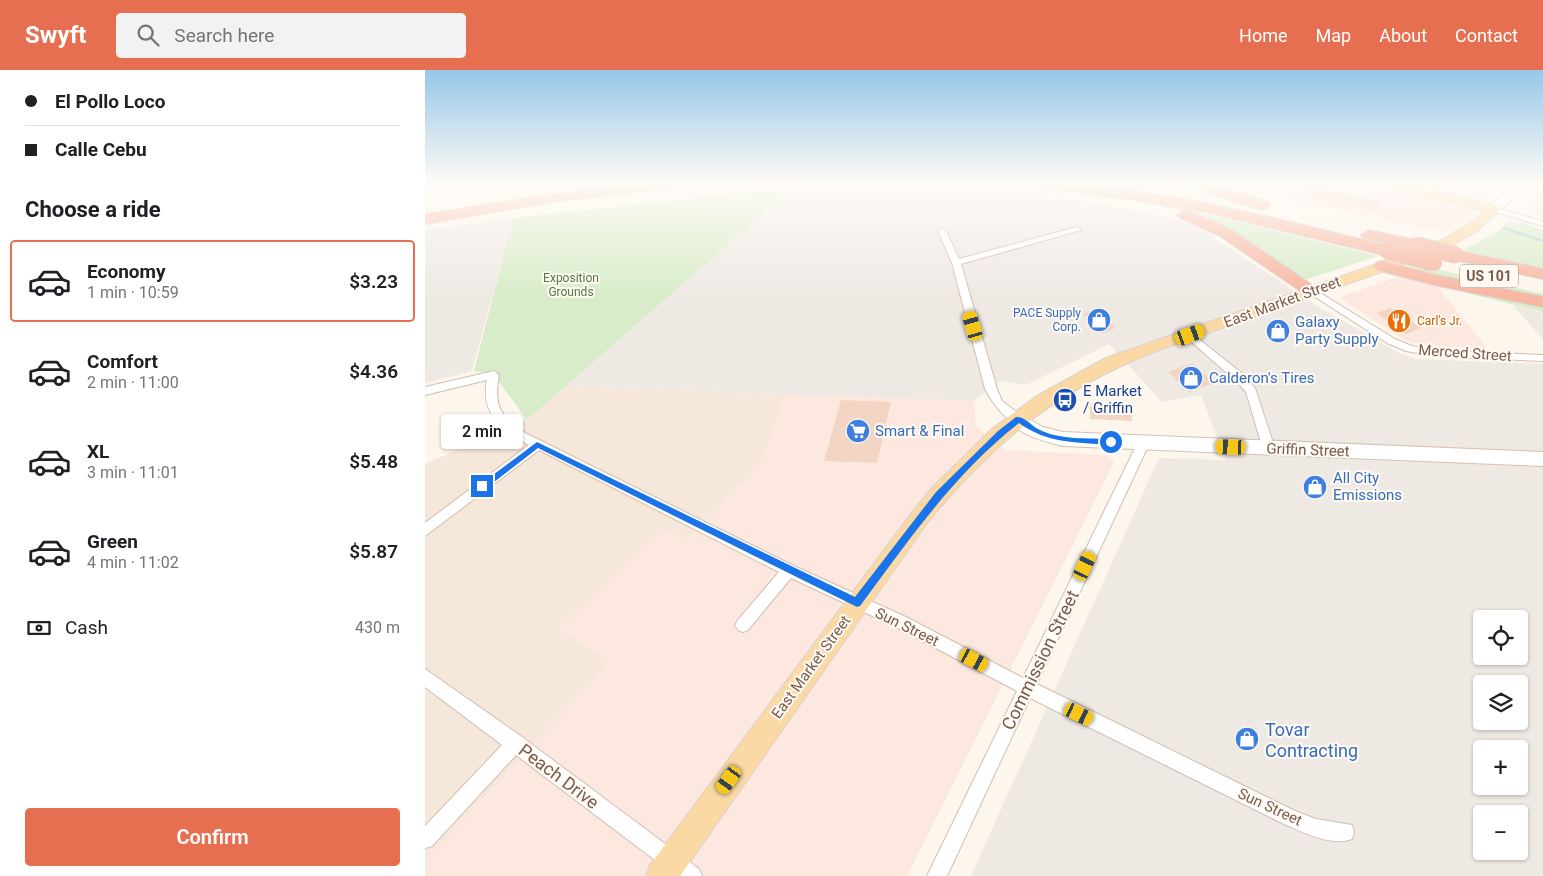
<!DOCTYPE html>
<meta charset="utf-8">
<style>
:root{--surface:#fff;--page:#f2f2f2;--text:#202124;--muted:#757577;--line:#e0e0e0;--accent:#e76f51}
body{margin:0;font-family:Roboto,sans-serif;background:var(--page);color:var(--text);height:100vh;display:flex;flex-direction:column;font-size:19px;white-space:nowrap}
*{box-sizing:border-box;margin:0}
p{font-size:16px;color:var(--muted)}
.icon{flex:none;width:28px;height:28px;fill:none;stroke:currentColor;stroke-width:2;stroke-linecap:round;stroke-linejoin:round}
.map{position:relative;flex:1;overflow:hidden}
.panel{display:flex;flex-direction:column;background:var(--surface);width:425px}
.panel>*{flex:none}
.banner{display:grid;align-content:center;height:110px;padding:0 25px;background:var(--surface)}
.buttons{position:absolute;left:1048px;top:540px;display:grid;gap:10px}
.buttons a{display:grid;place-items:center;width:55px;height:55px;border-radius:5px;background:var(--surface);box-shadow:0 1px 4px #0004;font-size:25px}
.end{position:absolute;width:22px;height:22px;margin:-11px;border:6px solid #1a73e8;background:#fff;box-shadow:0 0 0 2px #fff}
.from{border-radius:50%}
.bubble{position:absolute;height:35px;border-radius:5px;background:var(--surface);box-shadow:0 1px 4px #0004;font-size:16px;font-weight:600;line-height:35px;text-align:center}
.car{position:absolute;width:15px;height:30px;margin:-15px -8px;border-radius:6px;box-shadow:0 0 4px 1px #0007;background:linear-gradient(#f5c518 24%,#345 0 40%,#f5c518 0 76%,#345 0 86%,#f5c518 0)}
.banner b{display:flex;align-items:center;gap:18px;height:48px;font-size:19px}
.banner b+b{border-top:1px solid var(--line)}
.banner i{width:12px;height:12px;background:var(--text)}
ul{padding:0;list-style:none}
li{display:flex;align-items:center;gap:15px;height:82px;margin:0 10px 8px;padding:0 15px;border:2px solid transparent;border-radius:5px}
li div{flex:1}
li b{display:block;font-size:19px}
li em{font-style:normal;font-weight:600}
li.on{border-color:var(--accent)}
li>.icon{width:45px;height:45px;stroke-width:1.5}
h2{padding:0 25px;font-size:22px;line-height:60px}
.pay{display:flex;align-items:center;gap:12px;height:55px;padding:0 25px;font-size:19px}
.pay p{margin-inline-start:auto}
.cta{display:flex;gap:10px;margin-top:auto;padding:10px 25px}
.cta a{flex:1;height:58px;border-radius:5px;background:var(--accent);color:#fff;font-size:20px;font-weight:600;line-height:58px;text-align:center}
header{display:flex;align-items:center;gap:30px;box-sizing:border-box;height:70px;padding:0 25px;background:var(--accent);color:#fff}
header strong{font-size:24px}
nav{display:flex;gap:28px;margin-inline-start:auto;font-size:18px}
.search{width:350px;height:45px;background:var(--page);display:flex;align-items:center;gap:12px;box-sizing:border-box;padding:0 18px;border-radius:5px;color:var(--muted);font-size:19px}
main{display:flex;flex:1;min-height:0}
.map>svg:first-child{display:block}
.residential{fill:#f5e8da}
.commercial{fill:#fde8e0}
.industrial{fill:#efe9e4;fill-rule:evenodd}
.green{fill:#d8ecc9}
.lines{fill:none;stroke-linecap:round;stroke-linejoin:round}
.stream{stroke:#a5d3da;stroke-width:2.5}
.building{fill:#f3d5c3}
.street-casing{stroke:#d1beb0;stroke-width:2}
.secondary-casing{stroke:#d6c0b0;stroke-width:2}
.primary-casing{stroke:#dad1cd;stroke-width:2}
.highway-casing{stroke:#dad1cd;stroke-width:2}
.street{fill:#fff;fill-rule:evenodd}
.secondary{fill:#fff;fill-rule:evenodd}
.primary{fill:#fbd9a5;fill-rule:evenodd}
.highway{fill:#f7b7a3;fill-rule:evenodd}
.highway-bridge-casing{stroke:#dad1cd;stroke-width:18;stroke-linecap:butt}
.highway-bridge{stroke:#f7b7a3;stroke-width:16}
.route{fill:#1a73e8}
.labels{text-anchor:middle;dominant-baseline:central;stroke-width:4;stroke-linejoin:round;paint-order:stroke}
.far-park-label{font-size:12px;fill:#537a41;stroke:#fffaf3}
.far-shop-label{font-size:12px;fill:#366cbe;stroke:#fffaf3;text-anchor:end}
.far-food-label{font-size:12px;fill:#c56008;stroke:#fffaf3;text-anchor:start}
.shield{fill:#fffaf3;stroke:#a28b7f;stroke-width:1}
.shield-label{font-size:14px;font-weight:bold;fill:#7a5c4d}
.street-label{font-size:15px;fill:#7a5c4d;stroke:#fffaf3}
.shop-label{font-size:15px;fill:#366cbe;stroke:#fffaf3;text-anchor:start}
.transit-label{font-size:15px;fill:#164399;stroke:#fffaf3;text-anchor:start}
.near-street-label{font-size:18px;fill:#7a5c4d;stroke:#fffaf3}
.near-shop-label{font-size:18px;fill:#366cbe;stroke:#fffaf3;text-anchor:start}
</style>
<header>
<strong>Swyft</strong>
<div class="search"><svg class="icon" aria-label="search" viewBox="0 0 24 24"><circle cx="10" cy="10" r="6"/><path d="M15 15l6 6"/></svg>Search here</div>
<nav><a>Home</a><a>Map</a><a>About</a><a>Contact</a></nav>
</header>
<main>
<section class="panel">
<div class="banner">
<b><i class="from"></i>El Pollo Loco</b>
<b><i></i>Calle Cebu</b>
</div>
<h2>Choose a ride</h2>
<ul>
<li class="on"><svg class="icon" aria-label="car" viewBox="0 0 24 24"><path d="M5 17H2v-5l4-1 3-4h7l3 4 3 1v5h-3M9 17h6M6 11h13"/><circle cx="7" cy="17" r="2"/><circle cx="17" cy="17" r="2"/></svg><div><b>Economy</b><p>1 min · 10:59</p></div><em>$3.23</em></li>
<li><svg class="icon" aria-label="car" viewBox="0 0 24 24"><path d="M5 17H2v-5l4-1 3-4h7l3 4 3 1v5h-3M9 17h6M6 11h13"/><circle cx="7" cy="17" r="2"/><circle cx="17" cy="17" r="2"/></svg><div><b>Comfort</b><p>2 min · 11:00</p></div><em>$4.36</em></li>
<li><svg class="icon" aria-label="car" viewBox="0 0 24 24"><path d="M5 17H2v-5l4-1 3-4h7l3 4 3 1v5h-3M9 17h6M6 11h13"/><circle cx="7" cy="17" r="2"/><circle cx="17" cy="17" r="2"/></svg><div><b>XL</b><p>3 min · 11:01</p></div><em>$5.48</em></li>
<li><svg class="icon" aria-label="car" viewBox="0 0 24 24"><path d="M5 17H2v-5l4-1 3-4h7l3 4 3 1v5h-3M9 17h6M6 11h13"/><circle cx="7" cy="17" r="2"/><circle cx="17" cy="17" r="2"/></svg><div><b>Green</b><p>4 min · 11:02</p></div><em>$5.87</em></li>
</ul>
<div class="pay"><svg class="icon" aria-label="cash" viewBox="0 0 24 24"><path d="M3 7h18v10H3z"/><circle cx="12" cy="12" r="2"/></svg>Cash<p>430 m</p></div>
<div class="cta"><a>Confirm</a></div>
</section>
<div class="map">
<svg width="1118" height="806" viewBox="0 0 1118 806">
<rect width="100%" height="100%" fill="#fdf6ec"/>
<path class="residential" d="M141,316l220,8 -25,69 -74,77 -25,-11 -102,100 51,32 -186,201v-398l102,-44z"/>
<path class="commercial" d="M823,112h256l-21,22 -39,28 -176,-37z
M1118,115v32l-19,-6z
M974,206l38,10 50,62 -61,-3 -20,-4 -63,-41v-4z
M361,324l188,7 2,25 30,24 100,5 8,7 -207,414h-482v-14l186,-201 -51,-33 102,-99 25,11 74,-77z"/>
<path class="industrial" d="M452,115l113,5 81,9 97,18 32,12 117,77 82,47 18,6 126,5v512h-572l188,-418 67,2 -25,-65 -39,7 -53,-58 -83,41 -25,-4 -27,20 -408,-15 228,-199zM1056,549h38v37h-38zM1056,614h38v37h-38zM1056,679h38v37h-38zM1056,744h38v37h-38z
M88,148l-41,153 -47,12v-153z
M1088,235l30,8v27z"/>
<path class="green" d="M709,112h61l22,14 -4,-1z
M369,117l-267,233 -33,-45 -20,-4 39,-153z
M740,134l213,52 -70,23 -6,-1 -118,-66 -21,-5z
M1082,153h16l20,7v39l-80,-19 31,-16z
M998,196l120,28v6l-110,-23 -19,-7z
M978,205l140,31v6l-144,-36z"/>
<g class="lines">
<path class="stream" d="M1012,112l16,11
M1079,158l39,13"/>
</g>
<path class="building" d="M879,112h23l-1,2 4,2 -2,3 53,13 -4,10 -78,-18 -2,-2z
M966,238l30,20 -15,6 -30,-21z
M671,239l20,19 -13,5 -20,-19z
M767,293l22,20 -24,9 -22,-20z
M416,330l50,2 -14,61 -53,-2z
M665,336l41,2 1,13 -42,-2z"/>
<g class="lines">
<g class="street-casing">
<path id="street" d="M1067,137l51,14v5l-51,-15z
M517,158l4,3 13,28 118,-32 4,3 -120,34 36,125 5,12 20,15 2,3 -2,3c-15,4 -31,-22 -37,-33l-33,-126 -14,-32z
M887,218l83,51 17,7 22,4 109,5v6l-109,-5 -28,-5 -19,-8 -78,-50 -2,-2z
M765,262l55,44 10,12 20,61 -2,3 -4,1 -6,-4 -17,-57 -9,-10 -51,-45v-4z
M69,301l5,4c-6,32 2,42 28,59l267,132 114,52 115,60 114,-234 6,-4 4,1 2,3 -112,240 258,127 21,8 36,6 2,7 -2,7c-21,8 -49,-7 -68,-15l-254,-126 -83,178h-20l90,-185 -119,-63 -107,-50 -43,52 -5,2 -5,-2 -3,-5 3,-5 41,-48 -240,-122 -114,86v-13l104,-78c-27,-14 -49,-32 -42,-65l-62,15v-8z
M0,599l97,68 177,132 3,7h-26l-160,-121 -84,91 -7,2v-22l77,-81 -77,-58z"/>
</g>
<g class="secondary-casing">
<path id="secondary" d="M1090,112h13l-29,30h-8l-2,-3 2,-3z
M593,343l25,14 20,5 480,20v14l-480,-20c-18,-5 -43,-9 -54,-27l3,-4z"/>
</g>
<g class="primary-casing">
<path id="primary" d="M948,112h22l105,24 1,3 -24,22 -33,19 -288,101c-98,39 -162,90 -229,172l-247,353h-34l4,-11 263,-354 19,-23 61,-60 44,-32 69,-38 328,-114 33,-19 18,-14 -110,-26z"/>
</g>
<g class="highway-casing">
<path id="highway" d="M229,112h45l-7,4 -140,16 -127,22v-10l127,-20z
M591,112c128,0 253,35 377,65l2,4 -2,4 -6,1 -182,-44 -78,-13 -104,-13z
M768,112c24,0 51,13 75,20l3,3 -8,5 -50,-15z
M760,140l47,20 89,61 -3,4h-12l-86,-59 -40,-18 -3,-3z
M944,160l46,10 2,3 -8,5 -46,-10 -2,-3z
M1031,180l87,19v10l-93,-20 -2,-4 2,-4z
M958,191l53,14 107,22v10l-109,-22 -57,-15 -3,-4 3,-4z"/>
</g>
<use href="#street" class="street"/>
<use href="#secondary" class="secondary"/>
<use href="#primary" class="primary"/>
<use href="#highway" class="highway"/>
<g class="highway-bridge-casing">
<path id="highway-bridge" d="M991,175l40,10
M962,181l47,12"/>
</g>
<use href="#highway-bridge" class="highway-bridge"/>
</g>
<linearGradient id="sky" x2="0" y2="1"><stop stop-color="#97c7e8"/><stop offset="0.5" stop-color="#fefbf6"/><stop offset="1" stop-color="#fefbf6" stop-opacity="0"/></linearGradient>
<rect width="1118" height="225" fill="url(#sky)"/>
<path class="route" d="M591,347c9,-1 15,9 24,13 20,10 49,8 71,9l4,3 -4,3c-35,-3 -63,-1 -92,-22 -65,51 -110,117 -159,183l-3,1 -319,-159 -53,41h-6l-1,-3 59,-44 318,155 81,-105 62,-61z"/>
<defs>
<g id="shop-disc" transform="scale(1.25)"><circle r="9.5" fill="#3f7fe0" stroke="#fffaf3"/><path d="M-5-2.5h2.3a2.7 3.5 0 0 1 5.4 0H5L5.5 6h-11ZM-1.5-2.5h3a1.5 2.3 0 0 0-3 0Z" fill="#fff"/></g>
<g id="restaurant-disc" transform="scale(1.25)"><circle r="9.5" fill="#e8710a" stroke="#fffaf3"/><path d="M-5-6h1v4h1v-4h1v4h1v-4h1v5L-1.5 .5V6h-2V.5L-5-1ZM5-6V6H3V1.5H1.5Q1.5-4 5-6Z" fill="#fff"/></g>
<g id="bus-disc" transform="scale(1.25)"><circle r="9.5" fill="#1a4fb4" stroke="#fffaf3"/><path d="M-5-6H5V4H4V6H2V4H-2V6H-4V4H-5ZM-3.5-4V0h7V-4ZM-3.5 1.2v1.5H-2V1.2ZM2 1.2v1.5H3.5V1.2Z" fill="#fff"/></g>
<g id="supermarket-disc" transform="scale(1.25)"><circle r="9.5" fill="#3f7fe0" stroke="#fffaf3"/><path d="M-6-5.5h2.5l.6 2H6L4.5 2H-2.5L-4.4-4H-6ZM-1.5 3.2a1.3 1.3 0 1 0 .1 0ZM3 3.2a1.3 1.3 0 1 0 .1 0Z" fill="#fff"/></g>
</defs>
<g fill-rule="evenodd">
<use href="#shop-disc" x="674" y="250"/>
<use href="#restaurant-disc" x="974" y="251"/>
<use href="#shop-disc" x="853" y="261"/>
<use href="#shop-disc" x="766" y="308"/>
<use href="#bus-disc" x="640" y="330"/>
<use href="#supermarket-disc" x="433" y="361"/>
<use href="#shop-disc" x="890" y="417"/>
<use href="#shop-disc" x="822" y="669"/>
</g>
<g class="labels">
<g class="far-park-label">
<text x="146" y="208">Exposition<tspan x="146" dy="14">Grounds</tspan></text>
</g>
<g class="far-shop-label">
<text x="656" y="243">PACE Supply<tspan x="656" dy="14">Corp.</tspan></text>
</g>
<g class="far-food-label">
<text x="992" y="251">Carl's Jr.</text>
</g>
<rect class="shield" x="1035" y="194.5" width="58" height="23" rx="4"/>
<g class="shield-label">
<text x="1064" y="206">US 101</text>
</g>
<g class="street-label">
<text transform="translate(857 232) rotate(-20)">East Market Street</text>
<text transform="translate(1040 283) rotate(4)">Merced Street</text>
<text transform="translate(883 380) rotate(2)">Griffin Street</text>
<text transform="translate(482 557) rotate(26)">Sun Street</text>
<text transform="translate(386 597) rotate(-54)">East Market Street</text>
<text transform="translate(845 737) rotate(25)">Sun Street</text>
</g>
<g class="shop-label">
<text x="870" y="252">Galaxy<tspan x="870" dy="17">Party Supply</tspan></text>
<text x="784" y="308">Calderon's Tires</text>
<text x="450" y="361">Smart &amp; Final</text>
<text x="908" y="408">All City<tspan x="908" dy="17">Emissions</tspan></text>
</g>
<g class="transit-label">
<text x="658" y="321">E Market<tspan x="658" dy="17">/ Griffin</tspan></text>
</g>
<g class="near-street-label">
<text transform="translate(615 590) rotate(-64)">Commission Street</text>
<text transform="translate(134 706) rotate(37)">Peach Drive</text>
</g>
<g class="near-shop-label">
<text x="840" y="659">Tovar<tspan x="840" dy="21">Contracting</tspan></text>
</g>
</g>
</svg>
<div class="buttons">
<a><svg class="icon" aria-label="locate" viewBox="0 0 24 24"><circle cx="12" cy="12" r="6"/><path d="M12 2v4M12 18v4M2 12h4M18 12h4"/></svg></a>
<a><svg class="icon" aria-label="layers" viewBox="0 0 24 24"><path d="M12 4l9 5-9 5-9-5zM3 14l9 5 9-5"/></svg></a>
<a>+</a>
<a>−</a>
</div>
<i class="end from" style="left:686px;top:372px"></i>
<i class="end" style="left:57px;top:416px"></i>
<div class="bubble" style="left:16px;top:344px;width:82px">2 min</div>
<i class="car" style="left:548px;top:256px;rotate:344deg"></i>
<i class="car" style="left:765px;top:265px;rotate:70deg"></i>
<i class="car" style="left:806px;top:377px;rotate:272deg"></i>
<i class="car" style="left:660px;top:496px;rotate:25deg"></i>
<i class="car" style="left:549px;top:590px;rotate:118deg"></i>
<i class="car" style="left:654px;top:644px;rotate:116deg"></i>
<i class="car" style="left:304px;top:710px;rotate:216deg"></i>
</div>
</main>
